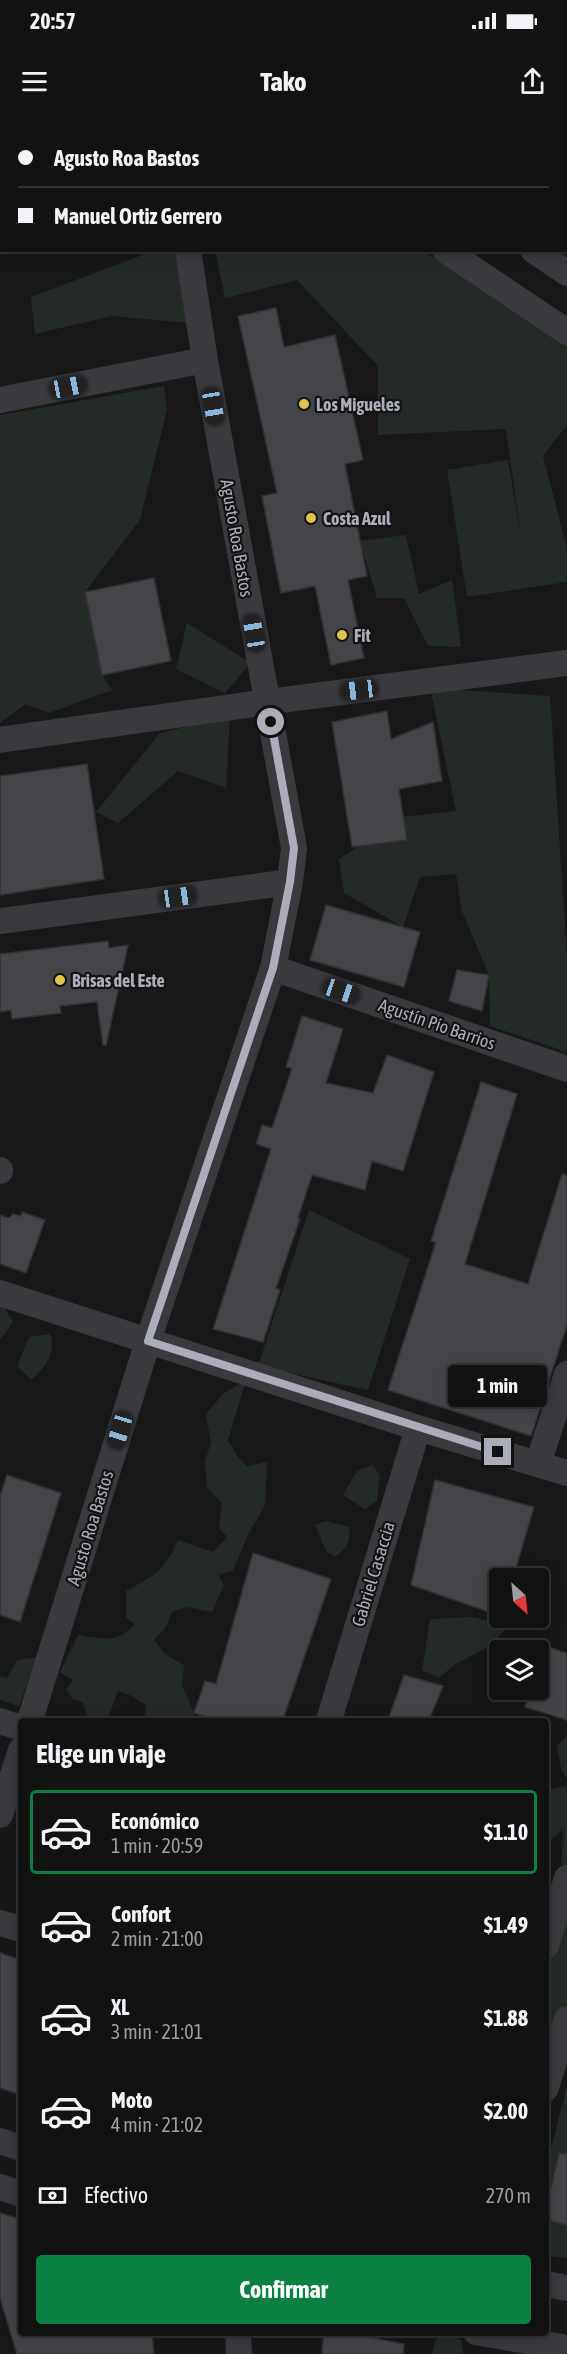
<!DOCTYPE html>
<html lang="es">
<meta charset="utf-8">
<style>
:root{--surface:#121213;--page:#1f2021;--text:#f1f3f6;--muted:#9c9ea0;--line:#313233;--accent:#0b8043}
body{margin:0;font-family:"Asap Condensed",sans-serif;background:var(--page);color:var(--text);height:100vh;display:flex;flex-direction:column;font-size:22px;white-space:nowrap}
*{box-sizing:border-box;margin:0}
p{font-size:20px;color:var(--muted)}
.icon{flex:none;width:33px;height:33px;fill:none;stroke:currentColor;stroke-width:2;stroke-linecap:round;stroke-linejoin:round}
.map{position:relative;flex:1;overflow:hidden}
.panel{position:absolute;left:18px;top:1598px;width:531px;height:618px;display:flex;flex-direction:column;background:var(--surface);border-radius:6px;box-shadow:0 3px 15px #0003,0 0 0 2px var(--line)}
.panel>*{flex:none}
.guide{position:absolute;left:0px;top:0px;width:567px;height:132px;box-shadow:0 3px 15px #0003,0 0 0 2px var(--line);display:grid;align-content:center;height:132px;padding:0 18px;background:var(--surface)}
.needle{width:39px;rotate:153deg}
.buttons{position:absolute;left:489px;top:1448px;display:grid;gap:12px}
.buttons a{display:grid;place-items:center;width:60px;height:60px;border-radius:6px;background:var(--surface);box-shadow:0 3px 15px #0003,0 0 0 2px var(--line);font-size:30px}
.end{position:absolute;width:27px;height:27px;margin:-14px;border:8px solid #abadb8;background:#111;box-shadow:0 0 0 3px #111}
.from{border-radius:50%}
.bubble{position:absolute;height:42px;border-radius:6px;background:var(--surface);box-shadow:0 3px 15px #0003,0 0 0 2px var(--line);font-size:20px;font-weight:700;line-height:42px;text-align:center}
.car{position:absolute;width:18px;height:36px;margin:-18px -9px;border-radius:8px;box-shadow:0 0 4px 2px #0007;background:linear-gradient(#222 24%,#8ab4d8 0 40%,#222 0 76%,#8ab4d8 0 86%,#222 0)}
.guide b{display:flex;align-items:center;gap:21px;height:57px;font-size:22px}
.guide b+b{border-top:2px solid var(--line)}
.guide i{width:15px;height:15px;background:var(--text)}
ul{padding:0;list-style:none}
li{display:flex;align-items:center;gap:18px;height:84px;margin:0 12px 9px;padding:0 6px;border:3px solid transparent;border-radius:6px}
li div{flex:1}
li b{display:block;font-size:22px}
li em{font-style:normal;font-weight:700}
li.current{border-color:var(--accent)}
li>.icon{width:54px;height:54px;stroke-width:1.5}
h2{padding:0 18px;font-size:27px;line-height:72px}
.pay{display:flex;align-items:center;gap:15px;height:66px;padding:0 18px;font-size:22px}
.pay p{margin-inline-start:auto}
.button{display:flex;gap:12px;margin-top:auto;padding:12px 18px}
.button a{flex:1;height:69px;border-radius:6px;background:var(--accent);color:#fff;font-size:24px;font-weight:700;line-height:69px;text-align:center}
.status{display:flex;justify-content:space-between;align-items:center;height:42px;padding:0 30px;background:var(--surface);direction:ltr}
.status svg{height:16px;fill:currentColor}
header{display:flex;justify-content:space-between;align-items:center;height:78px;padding:0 18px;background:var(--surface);font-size:27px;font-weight:700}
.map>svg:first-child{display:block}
.green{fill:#242b26}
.building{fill:#454549;stroke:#323235;stroke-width:1.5}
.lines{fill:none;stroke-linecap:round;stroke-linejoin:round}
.minor{stroke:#39393e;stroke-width:26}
.route{stroke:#abadb8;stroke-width:8}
.poi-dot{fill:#dfc44a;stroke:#131314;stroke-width:2}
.labels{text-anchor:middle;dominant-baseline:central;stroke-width:4.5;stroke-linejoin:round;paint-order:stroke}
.poi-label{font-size:18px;font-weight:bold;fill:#abadb8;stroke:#131314;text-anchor:start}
.street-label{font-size:18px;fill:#abadb8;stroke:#131314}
</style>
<div class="status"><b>20:57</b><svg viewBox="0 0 49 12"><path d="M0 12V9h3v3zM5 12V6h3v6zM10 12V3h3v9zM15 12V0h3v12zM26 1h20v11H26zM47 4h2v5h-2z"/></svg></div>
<header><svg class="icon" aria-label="menu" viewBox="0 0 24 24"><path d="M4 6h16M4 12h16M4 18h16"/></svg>Tako<svg class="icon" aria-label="share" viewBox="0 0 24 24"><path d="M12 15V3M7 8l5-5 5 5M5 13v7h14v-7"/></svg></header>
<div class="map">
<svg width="567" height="2234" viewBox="0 0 567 2234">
<rect width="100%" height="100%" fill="#181819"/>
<path class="green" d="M153,131h28l7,72 -76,-7 -77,18 -4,-37z
M215,131h208l144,90v84l-24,31 24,92v34l-100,15 -20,-127 61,-10 14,84 -16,-115 -128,6v-69l-81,-86 -72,18z
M164,266l3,24 -27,110 -55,72 17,83 10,15 -63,23 -23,-9 -26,19v-308z
M406,415l13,59 33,-14 9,67 -33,-1 -24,-48h-27l-17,-57z
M187,503l64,40 -26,30 -49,-24z
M430,568l120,8 17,260v96l-77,-26 -1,-51 -27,-64 -6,-37 -36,3 -17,50 -59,-34 -5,-34 64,-42 53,-6z
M230,596l-4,72 -48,-17 -60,52 -22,-11 64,-79z
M309,1090l101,49 -42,131 -110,-24z
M3,1185l10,17 -13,18v-34z
M50,1214c6,21 -4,31 -18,46l-15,-14 12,-29z
M246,1260l-18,60 10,17 9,9 20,-4 -2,43 -16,28 -16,37 -15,5 6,10 -12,27 -26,-5 -14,5 -6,15 -12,13 11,14 19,11 -2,20 12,28v7h-50l2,-15 -14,-9 -14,-5 -9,24 -21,4 -5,-17 -10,-3 -7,-9 7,-10 -13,-8 18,-37c24,3 38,10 57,-11l-9,-6v-27c31,-17 37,-19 52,-51l35,12 14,-15 -8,-9 3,-24 -15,-17 -2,-26 6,-18 -5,-29 18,-21z
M373,1345l7,11 -3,25 -12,8 -22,-14 14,-24z
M326,1401l23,6c2,14 -2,22 -14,30l-9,-6 -11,-26z
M470,1497l21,4 14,9 -19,18 -32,17 -15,13 -17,-8 8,-51z
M37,1537l-18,49 -19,-6v-24l7,2 10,-18z
M567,1616v43l-6,-11 -4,-22z
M567,1666v87l-6,-1 2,-42 -17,13v-53z
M546,1788l21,2v148l-21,63z
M567,1965v98l-15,1 -6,-3v-13z
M546,2100l21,5v33l-21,-2z
M444,2215l17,5 2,14h-31l4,-15z"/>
<path class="building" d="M276,188l8,39 51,-12 28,125 -18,4 22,112 -19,4 16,78 -33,7 -16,-79 -34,7 -19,-97 15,-3 -39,-177z
M154,458l17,83 -69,14 -17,-83z
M387,591l4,28 42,-17 9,59 -43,8 8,51 -55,7 -20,-125z
M87,644l17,115 -104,16v-119z
M326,785l94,27 -16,55 -94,-27z
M108,821l1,7 19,-3 -22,101 -3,-1 -6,-43 -37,4 1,7 -49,6 -1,-9 -11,2v-58z
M457,850l32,5 -7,36 -33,-10z
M302,896l41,13 -17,54 47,10 14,-38 47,17 -31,99 -31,-10 -7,29 -53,-15 -14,43 2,1 -24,69 4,2 -17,52 -50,-13 58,-180 -15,-5 6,-19 10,3 20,-60 -6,-1z
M481,962l36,12 -52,170 63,20 34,-110 5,1v150l-36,111 -143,-46 48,-148 -5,-1z
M22,1092l23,8 -19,53 -26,-9v-49l9,3 4,-4 8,2z
M7,1355l54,18 -41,129 -20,-7v-119z
M435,1360l99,27 -21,71h-13v38l-89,-31z
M253,1433l78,26 -48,141h-67l-22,-7 11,-32 11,3z
M547,1527l20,6v67l-42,-13 6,-18h7v-20z
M404,1555l39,11 -14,34h-41z
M0,1833l21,7v135l-21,-7z
M559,2033l8,1v71l-21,-5v-12z
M0,2093l21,6v113h131l2,22h-137l-17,-56z
M324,2212h20l60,12 -1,10h-81z"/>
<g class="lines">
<path class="minor" d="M168,0v2
M247,0l2,2
M330,0l2,2
M445,130l122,82
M533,130l34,23
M0,280l205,-40
M0,620l267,-38 300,-39
M0,801l290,-39
M273,848l294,101
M0,1050v1
M0,1173l418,135 149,45
M538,1344l29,-90
M30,1600l118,-379 125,-373 17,-86 4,-34 -89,-488 -17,-110
M329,1600l89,-292
M0,1601l21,7
M0,1695l21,-65
M0,1803l21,6
M546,1826l21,-68
M546,1968l21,-69
M0,2021l21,7
M0,2067l21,7
M546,2164l21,4
M238,2212l1,22
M476,2212l91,16"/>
</g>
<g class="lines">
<path class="route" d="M271,602l23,126 -4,34 -17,86 -125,373 350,111"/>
</g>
<g class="poi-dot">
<circle cx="304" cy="284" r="6"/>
<circle cx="311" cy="398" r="6"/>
<circle cx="342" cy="515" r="6"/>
<circle cx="60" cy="860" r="6"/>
</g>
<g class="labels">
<g class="poi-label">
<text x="316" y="284">Los Migueles</text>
<text x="323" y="398">Costa Azul</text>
<text x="354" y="515">Fit</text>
<text x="72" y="860">Brisas del Este</text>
</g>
<g class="street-label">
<text transform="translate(237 418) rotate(80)">Agusto Roa Bastos</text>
<text transform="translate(437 904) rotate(19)">Agustín Pío Barrios</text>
<text transform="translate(90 1408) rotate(-73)">Agusto Roa Bastos</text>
<text transform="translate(373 1454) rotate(-73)">Gabriel Casaccia</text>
</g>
</g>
</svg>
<div class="buttons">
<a><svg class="needle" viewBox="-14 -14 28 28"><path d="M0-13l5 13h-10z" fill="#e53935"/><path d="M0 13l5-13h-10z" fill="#9c9ea0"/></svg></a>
<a><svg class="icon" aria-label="layers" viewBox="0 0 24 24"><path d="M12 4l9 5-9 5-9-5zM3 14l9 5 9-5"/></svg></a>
</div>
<i class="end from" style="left:271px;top:602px"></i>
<i class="end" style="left:498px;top:1332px"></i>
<div class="bubble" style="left:448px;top:1245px;width:99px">1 min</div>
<i class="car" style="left:68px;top:267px;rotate:79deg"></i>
<i class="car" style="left:213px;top:286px;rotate:170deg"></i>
<i class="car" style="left:254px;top:513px;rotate:350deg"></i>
<i class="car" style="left:359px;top:570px;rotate:263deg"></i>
<i class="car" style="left:178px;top:777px;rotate:82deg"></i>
<i class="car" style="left:341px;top:871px;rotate:109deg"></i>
<i class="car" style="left:120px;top:1310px;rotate:197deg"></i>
<div class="guide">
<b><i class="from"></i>Agusto Roa Bastos</b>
<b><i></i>Manuel Ortiz Gerrero</b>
</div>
<section class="panel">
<h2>Elige un viaje</h2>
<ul>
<li class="current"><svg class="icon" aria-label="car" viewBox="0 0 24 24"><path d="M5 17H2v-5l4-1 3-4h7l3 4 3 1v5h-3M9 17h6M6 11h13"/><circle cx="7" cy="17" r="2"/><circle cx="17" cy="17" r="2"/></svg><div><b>Económico</b><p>1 min · 20:59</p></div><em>$1.10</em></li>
<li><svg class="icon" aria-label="car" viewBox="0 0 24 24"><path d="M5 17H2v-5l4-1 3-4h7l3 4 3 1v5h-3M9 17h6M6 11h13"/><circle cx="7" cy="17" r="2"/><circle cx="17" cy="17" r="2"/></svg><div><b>Confort</b><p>2 min · 21:00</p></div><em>$1.49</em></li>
<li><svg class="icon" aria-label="car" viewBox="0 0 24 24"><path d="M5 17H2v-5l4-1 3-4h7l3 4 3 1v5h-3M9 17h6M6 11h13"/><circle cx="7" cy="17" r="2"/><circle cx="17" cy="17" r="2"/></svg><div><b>XL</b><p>3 min · 21:01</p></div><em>$1.88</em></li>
<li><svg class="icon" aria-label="car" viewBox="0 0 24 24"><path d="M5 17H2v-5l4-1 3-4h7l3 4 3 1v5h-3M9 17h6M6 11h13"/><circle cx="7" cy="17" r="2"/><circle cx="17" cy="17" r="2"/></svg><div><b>Moto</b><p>4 min · 21:02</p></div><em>$2.00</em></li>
</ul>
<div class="pay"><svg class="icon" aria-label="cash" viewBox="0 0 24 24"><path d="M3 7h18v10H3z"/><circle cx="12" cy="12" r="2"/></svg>Efectivo<p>270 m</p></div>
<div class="button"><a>Confirmar</a></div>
</section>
</div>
